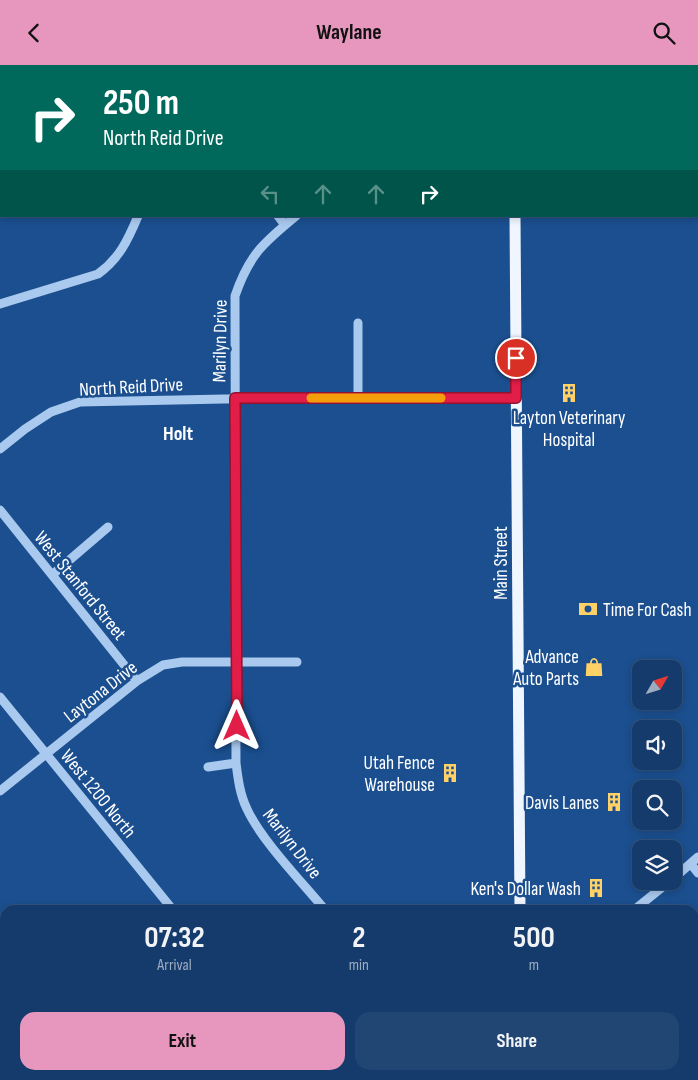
<!DOCTYPE html>
<html lang="en">
<head>
<meta charset="utf-8">
<style>
  body { margin:0; font-family:"Sofia Sans Condensed",sans-serif; background:#214673; color:#f1f3f6; height:100vh; display:flex; flex-direction:column; font-size:19px; white-space:nowrap }
  * { box-sizing:border-box; margin:0 }
  p { font-size:16px; color:#9dadc1 }
  .icon { flex:none; width:28px; height:28px; fill:none; stroke:currentColor; stroke-width:2; stroke-linecap:round; stroke-linejoin:round }
  .map { position:relative; flex:1; overflow:hidden }
  .drawer { position:absolute; left:0px; top:840px; width:699px; height:175px; display:flex; flex-direction:column; background:#143b6b; border-radius:15px 15px 0 0; box-shadow:0 2px 8px #0003,0 0 0 1px #33557e }
  .drawer>* { flex:none }
  .banner { position:absolute; left:0px; top:0px; width:699px; height:152px; box-shadow:0 2px 8px #0003,0 0 0 1px #33557e; background:#00695c; color:#fff; overflow:hidden }
  .needle { width:32px; rotate:51deg }
  .tools { position:absolute; left:632px; top:595px; display:grid; gap:10px }
  .tools a { display:grid; place-items:center; width:50px; height:50px; border-radius:10px; background:#143b6b; box-shadow:0 2px 8px #0003,0 0 0 1px #33557e; font-size:25px }
  .pin { position:absolute; display:grid; place-items:center; width:42px; height:42px; color:#fff; margin:-21px; border:2px solid #fff; border-radius:50%; box-shadow:0 1px 5px #0007 }
  .me { position:absolute; width:55px; margin:-28px; rotate:0deg; stroke-linejoin:round; filter:drop-shadow(0 0 4px #0008) }
  .turn { display:flex; align-items:center; gap:18px; height:105px; padding:0 20px; font-size:22px }
  .turn .icon { width:65px; height:65px; stroke-width:2.5 }
  .turn b { display:block; font-size:35px; line-height:42px }
  .lanes { display:flex; align-items:center; height:48px; padding:0 20px; background:#0003; justify-content:center; gap:25px; direction:ltr }
  .lanes .off { opacity:.35 }
  .eta { display:flex; justify-content:space-evenly; align-items:center; height:85px; text-align:center }
  .eta b { font-size:30px; font-weight:700; line-height:35px }
  .cta { display:flex; gap:10px; margin-top:auto; padding:10px 20px }
  .cta a { flex:1; height:58px; border-radius:15px; background:#e797bd; color:#111; font-size:20px; font-weight:700; line-height:58px; text-align:center }
  .cta a+a { background:#214673; color:#f1f3f6 }
  header { display:flex; justify-content:space-between; align-items:center; height:65px; padding:0 20px; background:#e797bd; color:#111; font-size:22px; font-weight:700 }
  .map>svg:first-child { display:block }
  .lines { fill:none; stroke-linecap:round; stroke-linejoin:round }
  .minor { stroke:#a9c9ee; stroke-width:9 }
  .major { stroke:#f0f6ff; stroke-width:11 }
  .route-casing { stroke:#92132f; stroke-width:12 }
  .route { stroke:#e11d48; stroke-width:9 }
  .slow { stroke:#f59e0b; stroke-width:9 }
  .labels { text-anchor:middle; stroke-width:5; stroke-linejoin:round; paint-order:stroke }
  .street-label { font-size:19px; fill:#fff; stroke:#1b4f8f }
  .poi-label { font-size:19px; fill:#fff; stroke:#1b4f8f; text-anchor:end }
  .neighbourhood-label { font-size:20px; font-weight:bold; fill:#fff; stroke:#1b4f8f }
</style>
</head>
<body>
<header><svg class="icon" aria-label="back" viewBox="0 0 24 24"><path d="M15 5l-7 7 7 7"/></svg>Waylane<svg class="icon" aria-label="search" viewBox="0 0 24 24"><circle cx="10" cy="10" r="6"/><path d="M15 15l6 6"/></svg></header>
<div class="map">
<svg width="698" height="1015" viewBox="0 0 698 1015">
  <rect width="100%" height="100%" fill="#1b4f8f"/>
  <g class="lines">
    <path class="minor" d="M155,0L156,1
      M379,0V1
      M622,1L624,0
      M0,82L1,81
      M278,151L285,160
      M296,151C263,178 249,190 235,231L236,698C238,714 240,730 247,744C261,775 302,817 325,845
      M0,239L98,209C119,194 128,175 138,151
      M358,258V333
      M0,384L25,364L51,347L80,337L224,334L516,333
      M0,445L137,616
      M52,510L108,462
      M0,632L173,845
      M208,702L236,698
      M0,726L137,616L163,600L182,597H297
      M691,799L698,808
      M674,813L698,792
      M634,845L670,816
      M0,875L5,871
      M0,890L5,896
      M694,922L698,918
      M694,930L698,935
      M99,1010L103,1015
      M308,1010L312,1015
      M591,1010L601,1015
      M236,1015L242,1010
      M431,1015L446,1010"/>
    <path class="major" d="M514,1V0
      M515,151L520,845
      M521,1015V1010"/>
  </g>
  <g class="lines">
    <g class="route-casing">
      <path id="route" d="M237,661L235,333H516V293"/>
    </g>
    <use href="#route" class="route"/>
    <path class="slow" d="M311,333H441"/>
  </g>
  <defs>
    <g id="building-bare" transform="scale(1.5)"><path d="M-4-6H4V6H1V3H-1V6H-4ZM-2.5-4.3h1.7v1.8h-1.7ZM.8-4.3h1.7v1.8H.8ZM-2.5-1h1.7V.8h-1.7ZM.8-1h1.7V.8H.8Z" fill="#ffd166" stroke="#1b4f8f" stroke-width="2.5" paint-order="stroke"/></g>
    <g id="bank-bare" transform="scale(1.5)"><path d="M-6-4H6V4H-6ZM0-2.3a2.3 2.3 0 1 0 0 4.6a2.3 2.3 0 1 0 0-4.6Z" fill="#ffd166" stroke="#1b4f8f" stroke-width="2.5" paint-order="stroke"/></g>
    <g id="shop-bare" transform="scale(1.5)"><path d="M-5-2.5h2.3a2.7 3.5 0 0 1 5.4 0H5L5.5 6h-11ZM-1.5-2.5h3a1.5 2.3 0 0 0-3 0Z" fill="#ffd166" stroke="#1b4f8f" stroke-width="2.5" paint-order="stroke"/></g>
  </defs>
  <g fill-rule="evenodd">
    <use href="#building-bare" x="569" y="328"/>
    <use href="#bank-bare" x="588" y="544"/>
    <use href="#shop-bare" x="594" y="602"/>
    <use href="#building-bare" x="450" y="708"/>
    <use href="#building-bare" x="614" y="737"/>
    <use href="#building-bare" x="596" y="823"/>
  </g>
  <g class="labels">
    <g class="street-label">
      <text transform="translate(219 276) rotate(-89)" y="7">Marilyn Drive</text>
      <text transform="translate(131 321) rotate(-3)" y="7">North Reid Drive</text>
      <text transform="translate(500 498) rotate(-90)" y="7">Main Street</text>
      <text transform="translate(81 520) rotate(51)" y="7">West Stanford Street</text>
      <text transform="translate(100 626) rotate(-38)" y="7">Laytona Drive</text>
      <text transform="translate(99 728) rotate(51)" y="7">West 1200 North</text>
      <text transform="translate(293 778) rotate(52)" y="7">Marilyn Drive</text>
    </g>
    <g class="poi-label">
      <text x="569" y="359" text-anchor="middle">Layton Veterinary<tspan x="569" dy="22">Hospital</tspan></text>
      <text x="603" y="551" text-anchor="start">Time For Cash</text>
      <text x="579" y="598">Advance<tspan x="579" dy="22">Auto Parts</tspan></text>
      <text x="435" y="704">Utah Fence<tspan x="435" dy="22">Warehouse</tspan></text>
      <text x="599" y="744">Davis Lanes</text>
      <text x="581" y="830">Ken's Dollar Wash</text>
    </g>
    <g class="neighbourhood-label">
      <text x="178" y="375">Holt</text>
    </g>
  </g>
</svg>
<div class="tools">
<a><svg class="needle" viewBox="-14 -14 28 28"><path d="M0-13l5 13h-10z" fill="#e53935"/><path d="M0 13l5-13h-10z" fill="#9dadc1"/></svg></a>
<a><svg class="icon" aria-label="sound" viewBox="0 0 24 24"><path d="M4 9h4l5-4v14l-5-4H4zM17 9q2 3 0 6"/></svg></a>
<a><svg class="icon" aria-label="search" viewBox="0 0 24 24"><circle cx="10" cy="10" r="6"/><path d="M15 15l6 6"/></svg></a>
<a><svg class="icon" aria-label="layers" viewBox="0 0 24 24"><path d="M12 4l9 5-9 5-9-5zM3 14l9 5 9-5"/></svg></a>
</div>
<div class="pin" style="left:516px;top:293px;background:#d93025"><svg class="icon" aria-label="arrive" viewBox="0 0 24 24"><path d="M6 21V4h12l-3 4 3 4H6"/></svg></div>
<svg class="me" style="left:237px;top:661px" viewBox="-20 -20 40 40"><path d="M0-17L14 15 0 8-14 15z" fill="#e11d48" stroke="#fff" stroke-width="4"/></svg>
<div class="banner">
<div class="turn"><svg class="icon" aria-label="right" viewBox="0 0 24 24"><path d="M7 20v-9h11M14 6l5 5-5 5"/></svg><div><b>250 m</b>North Reid Drive</div></div>
<div class="lanes"><svg class="icon off" aria-label="left" viewBox="0 0 24 24"><path d="M17 20v-9H6M10 6l-5 5 5 5"/></svg><svg class="icon off" aria-label="ahead" viewBox="0 0 24 24"><path d="M12 20V5M6 11l6-6 6 6"/></svg><svg class="icon off" aria-label="ahead" viewBox="0 0 24 24"><path d="M12 20V5M6 11l6-6 6 6"/></svg><svg class="icon" aria-label="right" viewBox="0 0 24 24"><path d="M7 20v-9h11M14 6l5 5-5 5"/></svg></div>
</div>
<section class="drawer">
<div class="eta">
<div><b>07:32</b><p>Arrival</p></div>
<div><b>2</b><p>min</p></div>
<div><b>500</b><p>m</p></div>
</div>
<div class="cta"><a>Exit</a><a>Share</a></div>
</section>
</div>
</body>
</html>
